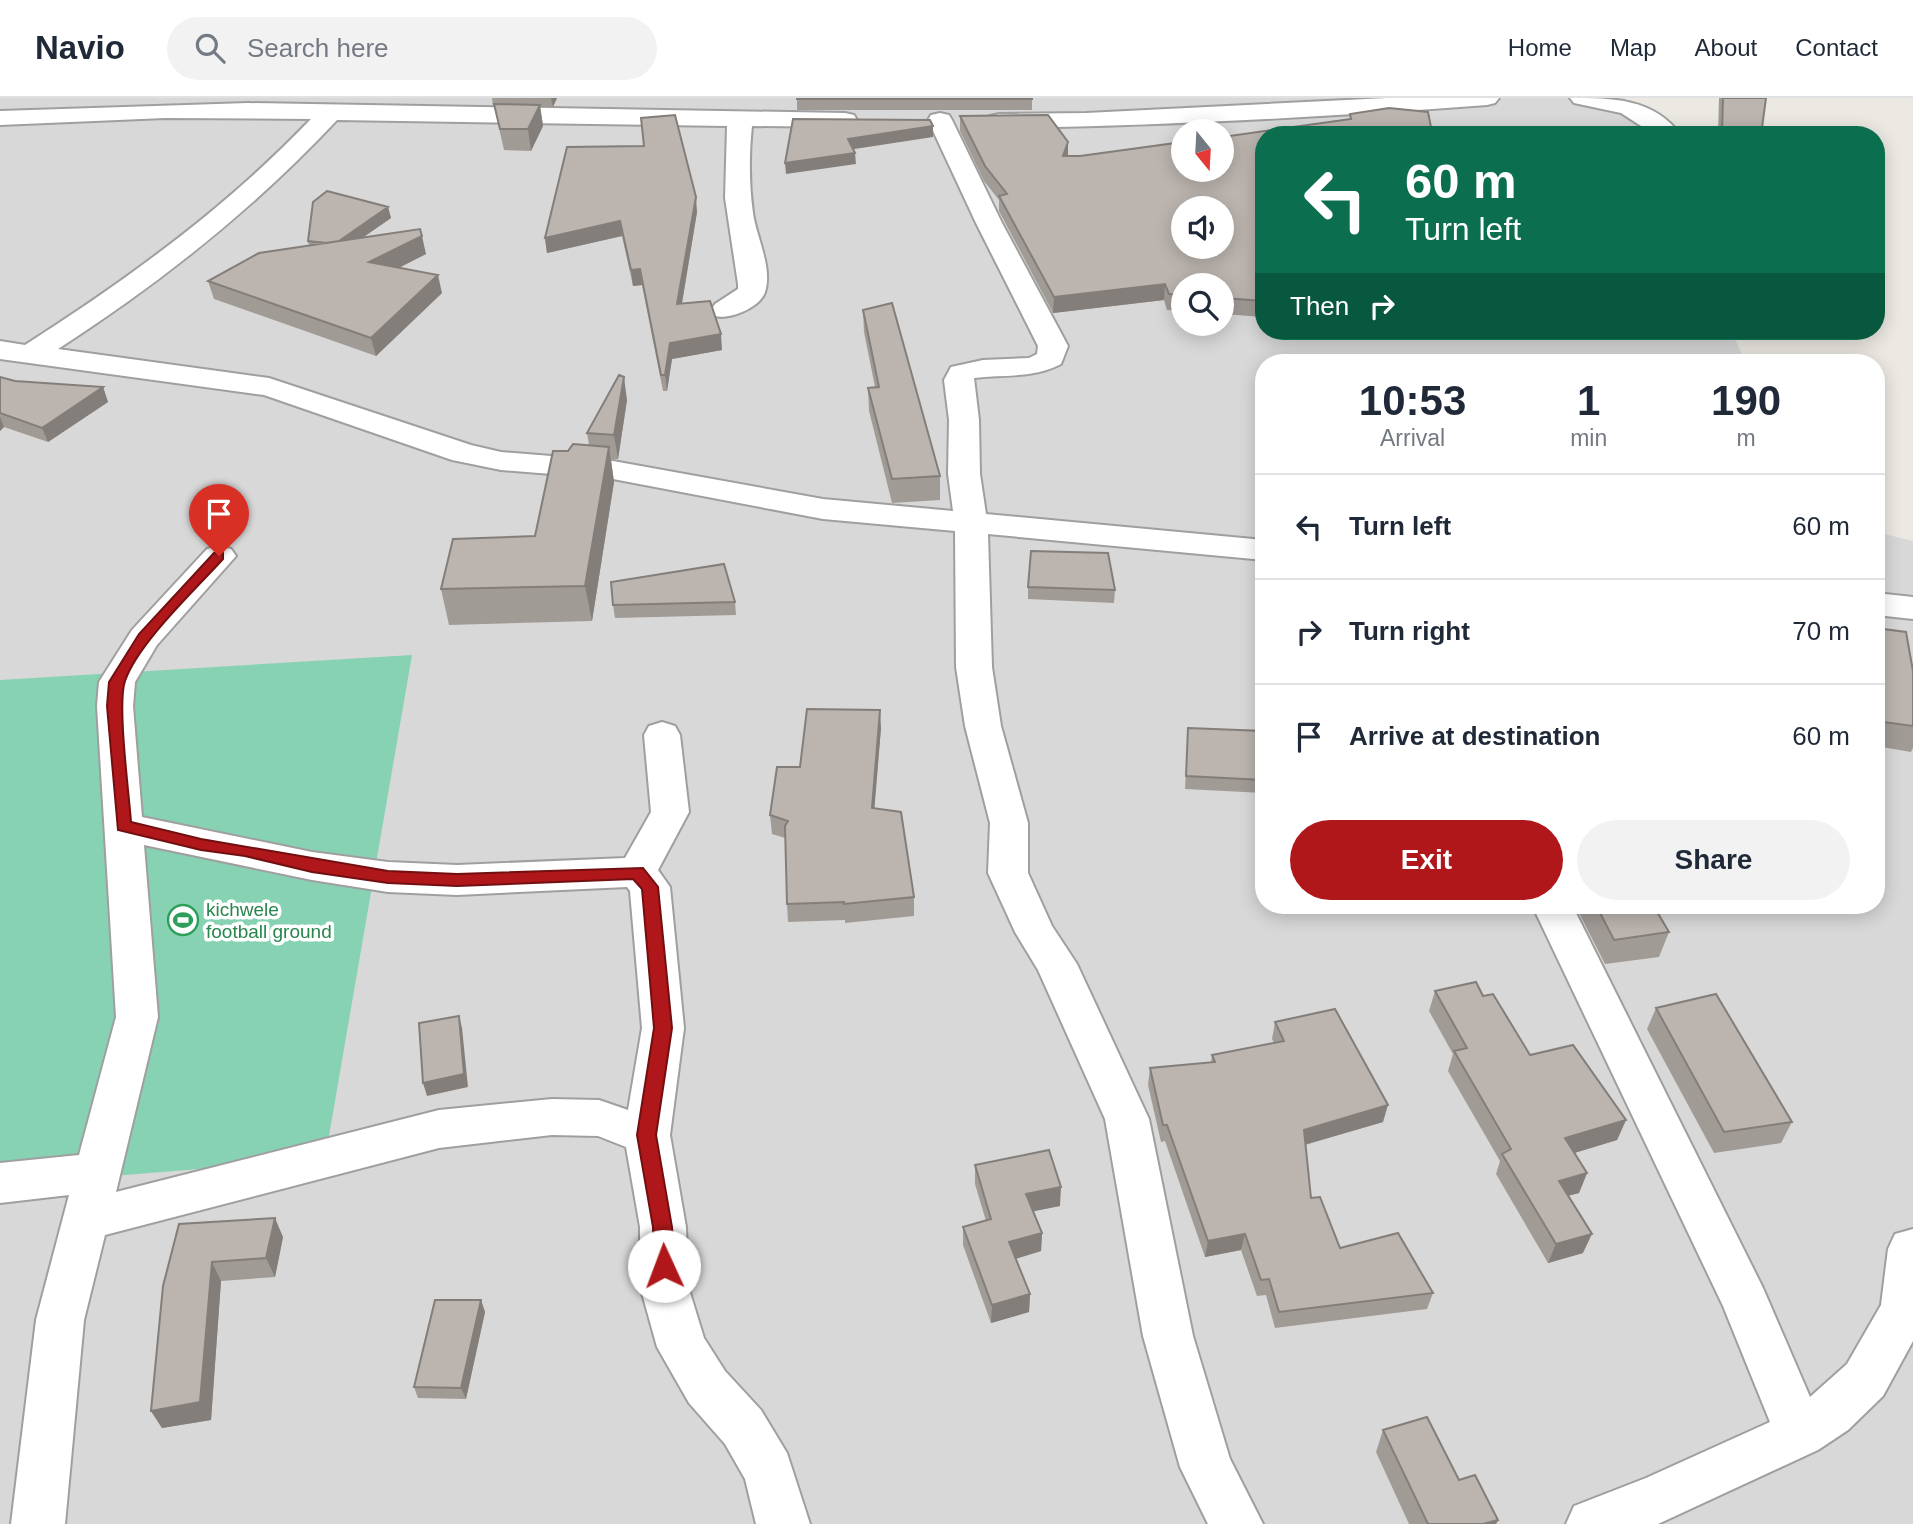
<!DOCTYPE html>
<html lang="en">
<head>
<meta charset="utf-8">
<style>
  body { margin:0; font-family:Helvetica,sans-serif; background:#f2f2f3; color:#1f2937; height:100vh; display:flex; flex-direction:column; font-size:26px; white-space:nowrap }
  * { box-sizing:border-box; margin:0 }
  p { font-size:23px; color:#747a83 }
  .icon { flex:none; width:38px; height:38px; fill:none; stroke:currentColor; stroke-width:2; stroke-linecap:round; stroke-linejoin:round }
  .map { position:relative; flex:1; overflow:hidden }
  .drawer { position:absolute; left:1255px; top:256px; width:630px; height:560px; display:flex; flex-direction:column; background:#fff; border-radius:28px; box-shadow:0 4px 18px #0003 }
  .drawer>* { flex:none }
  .banner { position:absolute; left:1255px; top:28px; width:630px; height:214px; border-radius:28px; box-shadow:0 4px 18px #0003; background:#0b6e4f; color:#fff; overflow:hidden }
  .needle { width:46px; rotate:162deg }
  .fabs { position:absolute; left:1171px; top:21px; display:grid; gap:14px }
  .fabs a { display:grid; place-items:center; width:63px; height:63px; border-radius:50%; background:#fff; box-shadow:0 4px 18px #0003; font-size:35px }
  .pin { position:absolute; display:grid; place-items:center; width:60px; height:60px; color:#fff; margin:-72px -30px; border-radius:50% 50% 50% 0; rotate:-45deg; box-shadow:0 0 7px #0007 }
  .pin .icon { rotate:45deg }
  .me { position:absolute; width:77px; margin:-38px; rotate:358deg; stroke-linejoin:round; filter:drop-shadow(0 0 5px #0008) }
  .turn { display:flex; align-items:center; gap:24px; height:147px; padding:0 35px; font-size:32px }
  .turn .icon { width:91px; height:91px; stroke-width:2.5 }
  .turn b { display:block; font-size:49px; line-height:60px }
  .then { display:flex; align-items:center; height:66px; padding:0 35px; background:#0003; gap:14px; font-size:26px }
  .eta { display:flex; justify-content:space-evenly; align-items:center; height:119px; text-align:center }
  .eta b { font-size:42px; font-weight:700; line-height:49px }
  .primary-button { display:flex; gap:14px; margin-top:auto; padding:14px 35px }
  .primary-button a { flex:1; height:80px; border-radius:42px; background:#b0171a; color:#fff; font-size:28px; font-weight:700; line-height:80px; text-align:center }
  .primary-button a+a { background:#f2f2f3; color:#1f2937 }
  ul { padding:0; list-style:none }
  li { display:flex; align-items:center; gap:21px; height:105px; padding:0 35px; border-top:2px solid #e0e1e3 }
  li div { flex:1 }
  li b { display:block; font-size:26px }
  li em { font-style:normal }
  header { display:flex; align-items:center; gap:42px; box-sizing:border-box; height:98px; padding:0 35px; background:#fff; border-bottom:2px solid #e0e1e3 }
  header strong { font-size:33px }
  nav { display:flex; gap:38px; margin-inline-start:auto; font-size:24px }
  .search { width:490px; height:63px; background:#f2f2f3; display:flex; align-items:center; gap:18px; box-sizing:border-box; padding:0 24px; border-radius:38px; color:#747a83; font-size:26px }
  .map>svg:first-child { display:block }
  .residential { fill:#d9d8d8; fill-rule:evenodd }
  .pitch { fill:#88d2b4 }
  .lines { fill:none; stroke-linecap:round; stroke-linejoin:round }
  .minor-casing { stroke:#9f9f9f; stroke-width:4 }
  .minor { fill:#fff; fill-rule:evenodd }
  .wall { fill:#a19b96 }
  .shaded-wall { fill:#837e7a }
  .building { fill:#bbb4af; stroke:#837e7a; stroke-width:2; fill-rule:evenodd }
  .route { fill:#b0171a; stroke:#720f11; stroke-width:2 }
  .labels { text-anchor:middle; stroke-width:7; stroke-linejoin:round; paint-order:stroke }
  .leisure-label { font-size:19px; fill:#27864d; stroke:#fff; text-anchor:start }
</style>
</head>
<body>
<header>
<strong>Navio</strong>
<div class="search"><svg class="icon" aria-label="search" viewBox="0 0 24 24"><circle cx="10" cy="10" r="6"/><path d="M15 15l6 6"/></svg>Search here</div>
<nav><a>Home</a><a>Map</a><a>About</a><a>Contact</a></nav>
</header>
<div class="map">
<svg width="1913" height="1426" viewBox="0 0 1913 1426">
  <rect width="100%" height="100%" fill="#ece8e2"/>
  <path class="residential" d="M0,0H1625L1641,37H1264V233H1731L1746,264H1264V807H1876V434L1913,443V1426H0ZM1183,33H1222V72H1183ZM1183,110H1222V149H1183ZM1183,187H1222V226H1183Z"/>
  <path class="pitch" d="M412,557L325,1061L0,1087V582Z"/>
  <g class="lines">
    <g class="minor-casing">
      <path id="minor" d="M1387,0H1499L1495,5L1487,7C1325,19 1162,28 999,30L990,28L987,23L990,18L999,16L1086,15Z
        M1570,0C1613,0 1653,0 1681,37H1655L1621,15L1574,5Z
        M248,5L845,15L854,17L857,22L854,27L845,29L752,28C749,57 749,86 753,115C756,138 773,170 765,194C760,210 729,222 715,218L711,212L715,206L738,191V186L725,100L727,28L337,22C254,111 160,185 58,251L269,280L471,347L501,354L613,363L823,401L953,413L948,376L949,322L944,282L951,269L983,262L1029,260L1037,256L1038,248L976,125L928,22L931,17L940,15L949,17L952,22L1002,125L1068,248L1061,266C1032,281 1005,276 974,280L979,322L980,376L986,416L1264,442V462L988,436L992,569L1001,628L1028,725V775L1052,828L1077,866L1149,1021L1193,1238L1230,1361L1263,1426H1208L1180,1369L1143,1238L1105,1021L1038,872L1015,834L988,775L990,725L965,628L956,569L955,433L823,421L613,381L501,372L452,362L264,297L0,261V243L25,247C128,181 226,110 311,21L165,20L0,27V13Z
        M219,448L231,451L236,458L157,547L135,584L133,608L142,719L312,754L388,764L457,767L625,760L651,714L644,637L649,628L662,624L675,628L680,637L689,714L658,772L670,789L684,930L670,1037L686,1129L688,1188L704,1240L725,1273L761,1312L787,1355L810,1426H756L745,1381L725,1346L689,1305L657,1249L640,1188V1129L626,1049L598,1038L552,1037L439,1050L105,1137L84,1222L65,1426H11L36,1222L69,1097L0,1105V1065L79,1057L116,919L97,608L99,584L132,532L207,451ZM144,747L312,782L388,794L457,797L627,789L630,793L642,930L628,1012L599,1002L552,1001L439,1012L116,1094L158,919Z
        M1876,495L1913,499V521L1876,517Z
        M1532,807H1572L1763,1190L1810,1299L1847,1266L1881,1207L1888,1151L1895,1136L1913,1131V1243L1883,1298L1848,1332L1818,1352L1658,1426H1566L1574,1408L1646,1380L1770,1324L1723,1208Z"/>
    </g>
    <use href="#minor" class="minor"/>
  </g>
  <path class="wall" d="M492,0H557L553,9H540L543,28L531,53L504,52L494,8H493Z
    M1719,0H1766L1761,37H1718Z
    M797,1H1032V12H797Z
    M1428,14L1264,37V219L1222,216V187H1183V213L1167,212L1164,202L1053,215L999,113V102L984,83L960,33V18L1068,44V58H1080L1350,22V16Z
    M388,109L391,120L363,139L426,156L399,170L442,195L376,258L214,201L208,183L309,147L308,143Z
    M697,114L682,206L722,252L672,261L667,293H663L642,187L633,188L622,138L547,155L545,140Z
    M863,212L940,378V402L892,405L869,313L868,290L875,289L864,234Z
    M1286,233H1329L1328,237H1287Z
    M0,279L15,283L103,289L108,304L48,344L4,329L0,333Z
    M627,302L618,361H611L614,384L592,523L449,527L441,491L535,438L568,353L589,347L587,335Z
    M1028,489L1115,492L1114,505L1028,501Z
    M735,504L736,517L615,520L613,507Z
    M1876,530L1913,573V650L1911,654L1876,648Z
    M881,630L874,710L914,799V818L845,825V822L788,824L787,806L785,740L772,736L770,717L800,669Z
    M1188,630L1264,633V695L1185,691Z
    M1575,807H1653L1669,834L1659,859L1605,866Z
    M1435,893L1483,898L1530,957L1626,1022L1617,1042L1574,1055L1587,1075L1579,1095L1568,1098L1583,1155L1548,1165L1496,1076L1500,1063L1448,973L1453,956L1429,913Z
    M1656,910L1792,1024L1781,1045L1714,1055L1647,931Z
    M1275,924L1383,1024L1305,1047L1311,1100L1340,1150L1433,1195L1427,1211L1275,1230L1266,1197L1257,1198L1241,1152L1205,1159L1165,1043L1161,1044L1148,987L1150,970L1211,965L1212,957L1274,945L1272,941Z
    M975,1067L1060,1108L1033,1113L1042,1135L1041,1153L1016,1161L1030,1196L1029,1214L991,1225L963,1147V1129L986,1123L975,1086Z
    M179,1126L283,1139L275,1179L221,1183L211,1322L162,1330L151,1313Z
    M481,1202L485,1214L466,1301L418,1300L414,1289Z
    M1383,1332L1459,1382L1498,1422L1496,1426H1409L1376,1354Z"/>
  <path class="shaded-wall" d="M551,0H557L553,9Z
    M540,7L543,28L531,53L528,31Z
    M933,28V39L848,52V41Z
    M1068,44V58H1063Z
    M855,55L856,66L786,76L785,65Z
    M696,99L697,114L679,222L677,206Z
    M388,109L391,120L338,157L335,145Z
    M620,123L622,138L547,155L545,140Z
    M422,138L426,156L374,182L369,164Z
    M640,171L642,187L633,188L631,172Z
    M438,177L442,195L376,258L371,240Z
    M1165,186L1164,202L1053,215L1054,199Z
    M721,236L722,252L672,261L667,293L665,277L670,245Z
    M624,279L627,302L618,361L614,337Z
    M103,289L108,304L48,344L42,330Z
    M0,319L4,329L0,333Z
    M609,349L614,384L592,523L585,488Z
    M880,612L881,630L873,728L872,710Z
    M459,918L462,930L468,989L427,998L423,985Z
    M1388,1007L1383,1024L1300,1048L1304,1032Z
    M1626,1022L1617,1042L1558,1060L1565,1040Z
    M1587,1075L1579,1095L1551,1102L1559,1083Z
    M1061,1089L1060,1108L1025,1115L1026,1096Z
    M275,1120L283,1139L275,1179L266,1160Z
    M1042,1135L1041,1153L1008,1163L1009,1144Z
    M1245,1136L1241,1152L1205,1159L1208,1143Z
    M1592,1136L1583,1155L1548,1165L1556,1146Z
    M212,1164L221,1183L211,1322L162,1330L151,1313Z
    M1030,1196L1029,1214L991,1225L992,1207Z
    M481,1202L485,1214L466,1301L461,1290Z
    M1498,1422L1496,1426H1483Z"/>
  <path class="building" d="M797,0H1032V1H797Z
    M1723,0H1766L1761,37H1722Z
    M494,6L540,7L528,31H500Z
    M1389,10L1428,14L1431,29H1477L1479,37H1264V203L1222,200V187H1183V197L1169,196L1165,186L1054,199L999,98L1007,96L985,68L960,18L1048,17L1068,44L1063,58H1080L1183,44V72H1222V39L1351,21L1350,16ZM1183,110H1222V149H1183Z
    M675,17L696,99L677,206L710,203L721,236L670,245L665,277H661L640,171L631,172L620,123L545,140L567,49L644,48L641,20Z
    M793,21L930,22L933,28L848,41L855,55L785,65Z
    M327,93L388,109L339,143L326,145L308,143L313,104Z
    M420,131L422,138L369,164L438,177L371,240L208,183L259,155Z
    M892,205L940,378L892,381L868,290L879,289L863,212Z
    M619,277L624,279L614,337L587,335Z
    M0,279L15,283L103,289L42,330L0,315Z
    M573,346L609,349L585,488L441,491L453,441L535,438L553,353H568Z
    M1031,453L1108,455L1115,492L1028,489Z
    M724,466L735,504L613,507L611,484Z
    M1876,530L1906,534L1913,573V628L1876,623Z
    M807,611L880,612L872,710L901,714L914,799L844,806V804L787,806L785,728L788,723L770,717L777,669H800Z
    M1188,630L1264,633V682L1186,678Z
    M1596,807H1653L1669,834L1614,842Z
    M1476,884L1483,898L1493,896L1530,957L1573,947L1626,1022L1565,1040L1587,1075L1559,1083L1592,1136L1556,1146L1502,1056L1511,1051L1454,953L1467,950L1435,893Z
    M1716,896L1792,1024L1724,1034L1656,910Z
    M1335,911L1388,1007L1304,1032L1311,1100L1320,1099L1340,1150L1398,1135L1433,1195L1279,1214L1269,1181L1261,1182L1245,1136L1208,1143L1167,1027H1163L1150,970L1215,964L1212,957L1284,943L1275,924Z
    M459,918L464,976L423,985L419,925Z
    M1049,1052L1061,1089L1026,1096L1042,1135L1009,1144L1030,1196L992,1207L963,1129L991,1121L975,1067Z
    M275,1120L266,1160L212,1164L200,1304L151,1313L163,1188L179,1126Z
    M435,1202H481L461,1290L414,1289Z
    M1427,1319L1459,1382L1475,1377L1498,1422L1483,1426H1428L1383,1332Z"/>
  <path class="route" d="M219,454L223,455V461C195,492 138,545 125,583C117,606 129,695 131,724L201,741L388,773L457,776L643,770L658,789L672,930L656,1037L672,1129L674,1168L671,1175L664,1177L657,1175L654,1168L653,1129L637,1037L654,930L642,791L633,781L457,788L388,785L312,774L245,758L201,752L118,732L107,608L109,584L139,536L214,455Z"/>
  <defs>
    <g id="stadium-ring" transform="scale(1.575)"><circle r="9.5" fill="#fff" stroke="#2e9e5b" stroke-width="1.5"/><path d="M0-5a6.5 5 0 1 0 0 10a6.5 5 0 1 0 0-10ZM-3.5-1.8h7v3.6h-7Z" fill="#2e9e5b"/></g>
  </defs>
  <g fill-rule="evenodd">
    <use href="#stadium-ring" x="183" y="822"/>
  </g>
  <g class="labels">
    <g class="leisure-label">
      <text x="206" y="818">kichwele<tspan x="206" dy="22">football ground</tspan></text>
    </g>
  </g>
</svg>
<div class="fabs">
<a><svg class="needle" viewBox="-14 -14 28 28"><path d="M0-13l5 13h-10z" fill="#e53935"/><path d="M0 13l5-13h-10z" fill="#747a83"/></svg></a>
<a><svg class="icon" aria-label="sound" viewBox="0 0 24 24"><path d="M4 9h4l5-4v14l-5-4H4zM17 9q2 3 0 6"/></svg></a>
<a><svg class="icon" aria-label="search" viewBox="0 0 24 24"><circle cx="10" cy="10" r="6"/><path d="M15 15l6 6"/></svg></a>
</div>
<div class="pin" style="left:219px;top:458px;background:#d93025"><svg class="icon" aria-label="arrive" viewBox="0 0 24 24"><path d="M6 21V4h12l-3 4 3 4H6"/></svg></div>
<svg class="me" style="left:664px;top:1168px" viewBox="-20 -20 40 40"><circle r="19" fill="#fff"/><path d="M0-13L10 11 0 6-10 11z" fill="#b0171a"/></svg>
<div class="banner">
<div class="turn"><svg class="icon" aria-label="left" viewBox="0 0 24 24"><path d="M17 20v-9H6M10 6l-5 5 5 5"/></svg><div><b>60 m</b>Turn left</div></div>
<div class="then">Then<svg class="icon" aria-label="right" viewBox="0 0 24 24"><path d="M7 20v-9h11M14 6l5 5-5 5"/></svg></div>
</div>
<section class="drawer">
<div class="eta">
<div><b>10:53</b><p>Arrival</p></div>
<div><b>1</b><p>min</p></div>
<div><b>190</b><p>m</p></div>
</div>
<ul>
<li><svg class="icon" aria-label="left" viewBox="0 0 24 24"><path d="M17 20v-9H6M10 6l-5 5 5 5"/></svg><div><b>Turn left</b></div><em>60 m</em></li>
<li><svg class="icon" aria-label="right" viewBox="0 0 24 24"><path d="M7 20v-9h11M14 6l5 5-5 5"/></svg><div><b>Turn right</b></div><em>70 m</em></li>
<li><svg class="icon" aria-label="arrive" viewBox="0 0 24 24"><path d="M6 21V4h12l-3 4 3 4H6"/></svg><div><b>Arrive at destination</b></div><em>60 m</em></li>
</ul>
<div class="primary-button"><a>Exit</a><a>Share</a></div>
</section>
</div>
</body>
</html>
